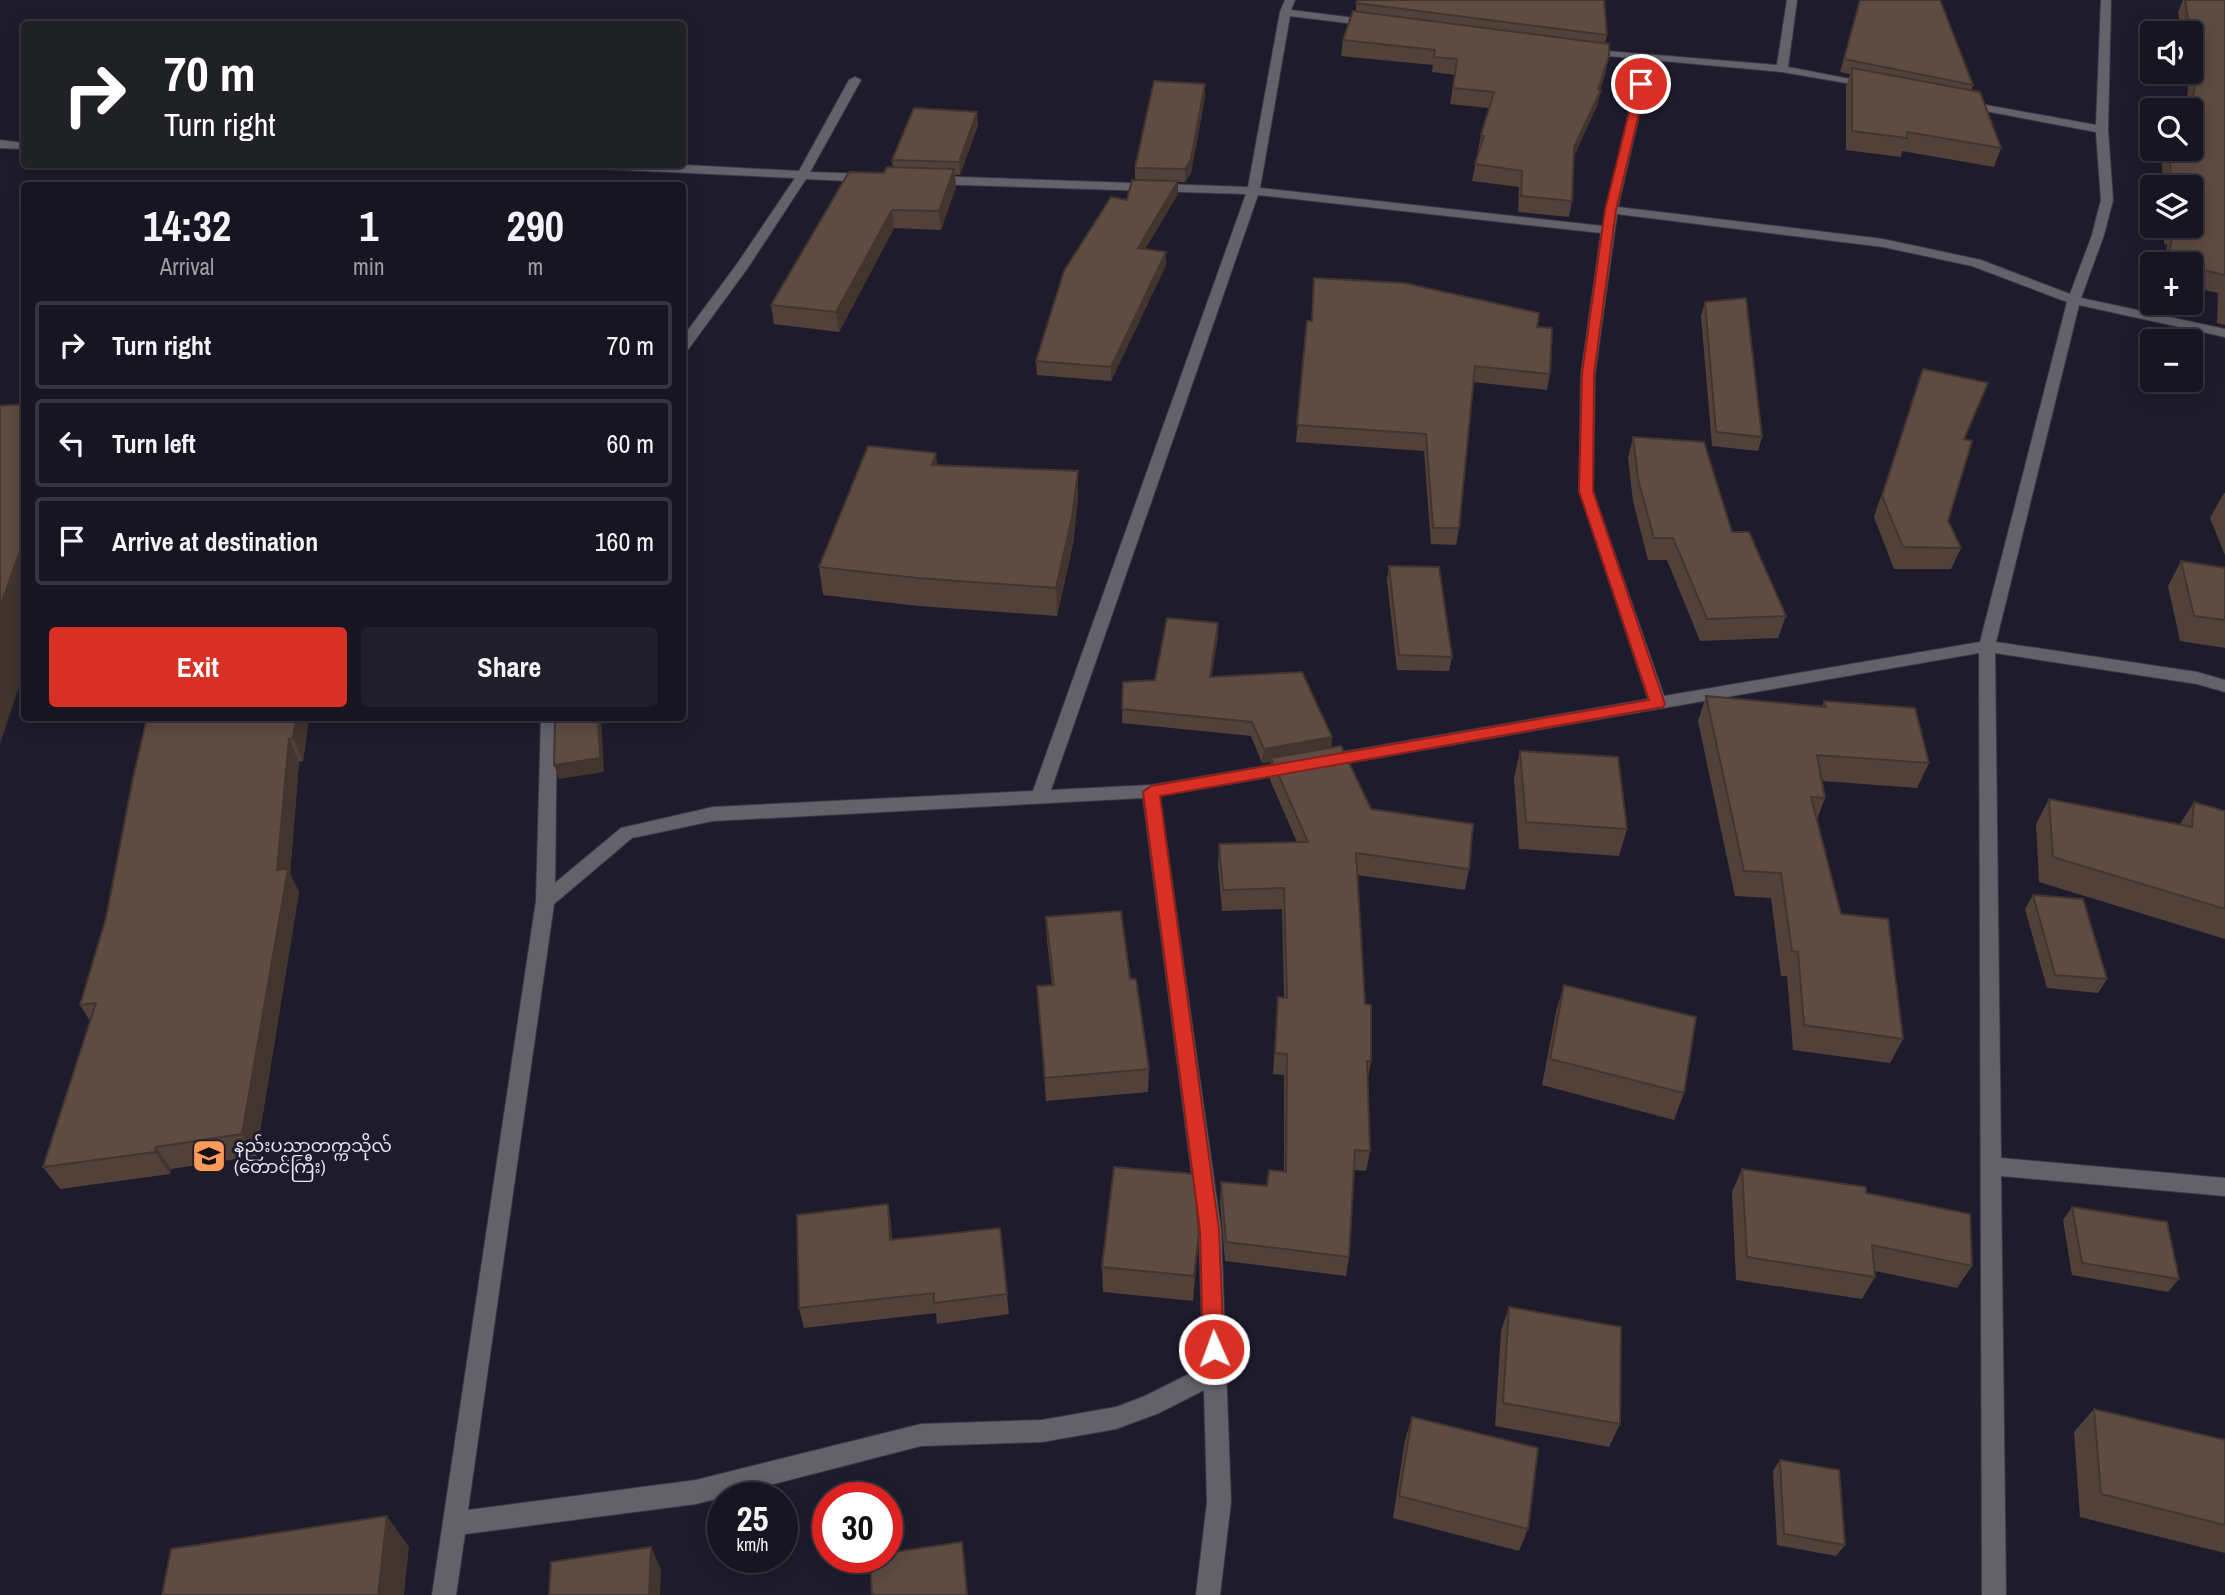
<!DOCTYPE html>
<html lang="en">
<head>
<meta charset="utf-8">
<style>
  body { margin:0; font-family:"Archivo Narrow","Noto Sans Myanmar",sans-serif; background:#1f1e2a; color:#f1f3f6; height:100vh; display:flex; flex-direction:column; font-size:26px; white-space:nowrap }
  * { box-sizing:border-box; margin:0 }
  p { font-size:23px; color:#9e9fa5 }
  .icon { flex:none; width:38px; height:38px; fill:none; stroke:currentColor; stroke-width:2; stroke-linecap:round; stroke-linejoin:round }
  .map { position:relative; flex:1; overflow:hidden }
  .details { position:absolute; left:21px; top:182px; width:665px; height:539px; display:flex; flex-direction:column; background:#161521; border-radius:7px; box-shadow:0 4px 18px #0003,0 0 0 2px #35343f }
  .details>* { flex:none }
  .top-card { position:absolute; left:21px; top:21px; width:665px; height:147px; border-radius:7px; box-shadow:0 4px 18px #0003,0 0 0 2px #35343f; background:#202124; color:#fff; overflow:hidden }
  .controls { position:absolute; left:2140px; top:21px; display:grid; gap:14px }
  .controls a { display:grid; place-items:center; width:63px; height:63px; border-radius:7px; background:#161521; box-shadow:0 4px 18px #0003,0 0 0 2px #35343f; font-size:35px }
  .speed { position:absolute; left:707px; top:1482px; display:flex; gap:14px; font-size:35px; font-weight:700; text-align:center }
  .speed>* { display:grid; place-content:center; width:91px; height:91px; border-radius:50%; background:#161521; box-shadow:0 4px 18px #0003,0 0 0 2px #35343f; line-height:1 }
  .speed small { font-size:18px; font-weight:400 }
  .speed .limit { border:10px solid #d22; background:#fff; color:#111 }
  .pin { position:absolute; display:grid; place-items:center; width:60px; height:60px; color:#fff; margin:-30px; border:4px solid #fff; border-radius:50%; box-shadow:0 2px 7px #0007 }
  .me { position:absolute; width:77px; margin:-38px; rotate:358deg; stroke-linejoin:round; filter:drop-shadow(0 0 5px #0008) }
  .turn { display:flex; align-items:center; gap:24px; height:147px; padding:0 28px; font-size:32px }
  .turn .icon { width:91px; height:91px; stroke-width:2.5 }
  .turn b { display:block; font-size:49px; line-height:60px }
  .eta { display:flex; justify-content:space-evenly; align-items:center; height:119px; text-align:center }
  .eta b { font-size:42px; font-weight:700; line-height:49px }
  .action { display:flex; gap:14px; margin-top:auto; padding:14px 28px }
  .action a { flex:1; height:80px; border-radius:7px; background:#d93025; color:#fff; font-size:28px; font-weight:700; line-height:80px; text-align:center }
  .action a+a { background:#1f1e2a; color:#f1f3f6 }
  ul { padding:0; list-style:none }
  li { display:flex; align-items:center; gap:21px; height:88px; margin:0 14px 10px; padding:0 14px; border:4px solid #35343f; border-radius:7px }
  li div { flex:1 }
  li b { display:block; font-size:26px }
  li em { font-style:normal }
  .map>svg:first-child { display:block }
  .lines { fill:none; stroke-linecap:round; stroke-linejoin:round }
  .minor-casing { stroke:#3a3847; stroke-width:2 }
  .minor { fill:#63626b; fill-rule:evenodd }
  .wall { fill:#514139 }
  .shaded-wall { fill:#42352e }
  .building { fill:#5e4c42; stroke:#42352e; stroke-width:2 }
  .route { fill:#d93025; stroke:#8d1f18; stroke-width:2 }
  .labels { text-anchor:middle; stroke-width:6; stroke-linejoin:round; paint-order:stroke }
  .poi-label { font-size:18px; fill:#e6e5f0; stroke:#1e1c2c; text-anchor:start }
</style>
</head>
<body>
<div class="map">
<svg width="2225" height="1595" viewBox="0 0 2225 1595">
  <rect width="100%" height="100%" fill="#1e1c2c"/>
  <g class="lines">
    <g class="minor-casing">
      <path id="minor" d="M1285,0H1295L1291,10L1371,20L1376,23L1371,26L1290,16L1260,188L1603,226L1641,59L1587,54L1583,53V49L1777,65L1787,0H1797L1788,67L1871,83L1875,84V88L1782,72L1652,60L1618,207L1883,239L1981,260L2070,294L2092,235L2101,200L2096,132L1964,107L1958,104L1964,101L2096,125L2101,0H2111L2108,130L2113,200L2104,235L2081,298L2225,329V337L2079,305L1996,642L2197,672L2225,680V692L2197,684L1995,653L2001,1158L2225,1178V1196L2001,1176L2006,1595H1982L1979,653L1325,767L1319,765L1316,761L1319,757L1325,755L1648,699L1579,491L1581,374L1601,233L1258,195L1051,790L1151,785L1294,761L1303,767L1294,773L1160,796L1221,1230L1231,1502L1220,1595H1196L1207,1502L1204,1390L1159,1413L1116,1429L1042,1442L921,1446L696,1504L465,1534L456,1595H432L536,901L541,718H557L555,883L621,828L713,807L1033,791L1246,194L931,184L925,180L931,176L1248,187L1280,12ZM1617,214L1883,247L1972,266L2067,302L1980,642L1664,696L1593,491L1595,374ZM1143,798L1199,1230L1203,1367L1145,1396L1116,1407L1042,1420L921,1424L696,1480L468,1510L554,904L632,838L713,821Z
        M626,21L631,24H620L621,22Z
        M855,77L861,80L810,172L868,174L874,178L868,182L806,179L747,269L687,351L682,352V338L737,264L795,178L583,168L577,164H666L799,171L849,80Z
        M0,140L24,143V149L0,148Z"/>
    </g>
    <use href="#minor" class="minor"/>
  </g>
  <path class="wall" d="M1860,0L1973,85L1971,91L2001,148L1994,167L1902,151L1901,157L1846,150V87L1850,74L1840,72Z
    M2183,0H2225V325L2217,323L2218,293L2191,287V264H2163L2167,245L2164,244V226H2191V187H2163L2161,149H2191V110H2186L2188,87L2186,72H2191V33H2181L2178,12Z
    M1356,3L1607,35L1605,44L1606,71L1600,90L1597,106L1573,157L1572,201L1569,217L1518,212L1519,187L1472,181L1481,135L1489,108L1450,104L1455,75L1432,72L1433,65L1341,56L1343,40L1356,12Z
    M1205,84V97L1191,173L1185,182H1178V194L1145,249L1166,265L1111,381L1037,375L1036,361L1127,200L1135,180V168Z
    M978,125L960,175H955L956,187L941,230L894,228L839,332L774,324L771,305L884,173L893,167L892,160Z
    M1705,302L1762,437L1758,451L1712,446L1701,316Z
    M1307,321L1537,327L1550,374L1547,390L1473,382L1459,528L1456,545L1431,544L1424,451L1296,442Z
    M1923,369L1964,439L1948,521L1961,548L1951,569H1894L1874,517Z
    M1633,437L1732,532L1786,616L1778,638L1700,641L1667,560H1648L1633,501L1628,458Z
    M937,465L1078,498L1073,544L1057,616L919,606L823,595L819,567Z
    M2224,493H2225V555L2210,518Z
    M2181,561L2225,568V648L2180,641L2168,586Z
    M1389,566L1452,657L1449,671L1397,670L1387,580Z
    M1218,637L1211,677L1332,737L1331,748L1371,809L1469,869L1465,890L1357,875L1365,1004L1371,1061L1368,1078L1370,1151L1366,1171L1354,1170L1349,1257L1346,1276L1225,1261L1220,1202L1221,1182L1267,1186L1284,1172V1075L1273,1074L1278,997L1284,998L1282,909L1222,911L1218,865L1219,844L1297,842L1270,780L1271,762L1262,763L1251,736L1122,723L1123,682L1155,680Z
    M1706,696L1822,707L1824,701L1929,763L1917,788L1822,781L1825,798L1817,819L1841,914L1903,1039L1890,1063L1793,1050L1787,976H1781L1771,898L1735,896L1698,721Z
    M309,718L303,761L299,762L290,874L299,892L256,1156L171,1169L170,1174L60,1189L43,1167L90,1021L80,1005L106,918Z
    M1520,751L1627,829L1619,856L1519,849L1514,778Z
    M2049,799L2180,824L2194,802L2225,811V939L2039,882L2036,824Z
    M2033,895L2107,979L2098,993L2047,988L2025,909Z
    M1046,917L1130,979L1149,1069L1148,1092L1046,1101L1037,986L1052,985L1047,941Z
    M1564,985L1684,1093L1674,1120L1542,1085L1556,1012Z
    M1742,1169L1866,1193L1972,1266L1957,1288L1875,1271V1277L1862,1299L1736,1280L1732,1192Z
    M888,1204L891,1225L892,1240L1000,1228L1009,1314L937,1324L936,1313L804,1328L799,1308Z
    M2072,1207L2179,1279L2168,1292L2072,1275L2063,1220Z
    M1199,1233L1193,1301L1103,1292L1102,1267Z
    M1509,1307L1620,1424L1609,1447L1495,1426L1501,1331Z
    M2094,1409L2225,1440V1553L2080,1517L2074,1432Z
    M1412,1417L1528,1529L1519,1551L1393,1518L1405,1440Z
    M1780,1460L1845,1545L1836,1556L1777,1545L1773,1471Z"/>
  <path class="shaded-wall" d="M1609,56L1606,71L1598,96L1601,90L1597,106L1571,163L1574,147L1598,89Z
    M1205,84V97L1191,173L1185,182V169Z
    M977,112L978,125L960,175L959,162Z
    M954,169L956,187L941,230L939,211Z
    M1178,181V194L1138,261V248Z
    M892,210L894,228L839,332L836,312Z
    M1166,252V265L1111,381V367Z
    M936,453L939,481L932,465Z
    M1078,471V498L1073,544L1057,616L1056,588Z
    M24,540V671L0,744V607Z
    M1218,623V637L1209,691L1210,677Z
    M296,718H309L303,761L293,738Z
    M598,718H601V720L604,772L559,779L554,765Z
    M1332,737L1331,751L1271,758V762L1262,763L1264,749Z
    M289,739L299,762L290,874L299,892L256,1156L242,1134L277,870Z
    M156,1147L171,1169L170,1174L155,1152Z
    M888,1204L891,1225L893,1260L890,1240Z
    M1199,1233L1197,1258L1193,1301L1194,1276Z
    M387,1516L409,1547L404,1595H378Z
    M962,1542L965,1564L968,1595H967Z
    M651,1547L661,1569L660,1595H649Z"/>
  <path class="building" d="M1358,0H1604L1607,35L1356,3Z
    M1860,0H1940L1973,85L1844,59Z
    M2185,0H2225V275L2191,267V264H2180L2167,261L2175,227L2172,226H2191V187H2171L2170,149H2191V119L2196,71Z
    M1353,11L1609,44V56L1598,89L1601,90L1574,147L1572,201L1521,196L1522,171L1475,164L1484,136L1481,135L1494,92L1453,88L1457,59L1434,57L1435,50L1343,40Z
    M1852,68L1980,92L2001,148L1907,132V138L1852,131Z
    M1154,81L1205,84L1191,159L1185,169L1135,168Z
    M914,108L977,112L959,162L892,160Z
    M887,167L954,169L939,211L892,210L836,312L771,305L849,172L884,173Z
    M1132,180L1178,181L1138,248L1166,252L1111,367L1036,361L1064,271L1111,197L1127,200Z
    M1314,278L1404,283L1539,313L1537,327L1552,328L1550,374L1475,366L1459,528H1433L1426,434L1297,425L1307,321H1312Z
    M1746,298L1762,437L1716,432L1705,302Z
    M1923,369L1988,383L1964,439L1972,441L1948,521L1961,548L1903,547L1882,496Z
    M24,404V540L0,607V406Z
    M1633,437L1704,442L1732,532H1749L1786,616L1707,619L1673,538H1654L1638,479Z
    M868,446L936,453L932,465L1078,471L1072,517L1056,588L917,578L819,567Z
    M2181,561L2225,568V620L2194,616Z
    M1389,566L1439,567L1452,657L1399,655Z
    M1167,618L1218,623L1210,677L1302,672L1332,737L1264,749L1252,722L1122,709L1123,682L1155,680Z
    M1706,696L1826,707L1824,701L1915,708L1929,763L1817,755L1825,798L1811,797L1841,914L1888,919L1903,1039L1804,1025L1798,952L1792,951L1781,873L1744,871Z
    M147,718H296L293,738L289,739L277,870L288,869L242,1134L156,1147L155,1152L43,1167L96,1003L80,1005L106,918L133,778Z
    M555,718H598L600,758L554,765Z
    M1341,746L1371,809L1473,824L1469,869L1356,853L1365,1004L1371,1005V1061H1367L1370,1151L1355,1150L1349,1257L1226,1242L1221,1182L1267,1186L1269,1170L1286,1172L1287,1054L1275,1053L1278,997L1287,998L1284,888L1223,890L1219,844L1308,842L1271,758Z
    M1520,751L1618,757L1627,829L1526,822Z
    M2049,799L2192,827L2194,802L2225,811V909L2053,857Z
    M2033,895L2083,899L2107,979L2055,975Z
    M1121,911L1130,979H1136L1149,1069L1045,1078L1037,986L1054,985L1046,917Z
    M1564,985L1696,1017L1684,1093L1550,1059Z
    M1114,1167L1194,1174L1199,1233L1194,1276L1102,1267Z
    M1742,1169L1866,1187V1193L1970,1214L1972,1266L1872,1245L1875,1277L1747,1257Z
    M888,1204L890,1240L1000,1228L1007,1294L934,1303V1293L799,1308L797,1215Z
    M2072,1207L2167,1222L2179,1279L2082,1263Z
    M1509,1307L1621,1327L1620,1424L1503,1403Z
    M2094,1409L2225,1440V1525L2101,1494Z
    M1412,1417L1538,1448L1528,1529L1399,1496Z
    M1780,1460L1839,1470L1845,1545L1784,1534Z
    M387,1516L378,1595H162L171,1549Z
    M962,1542L967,1595H872L870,1558H887V1553Z
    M651,1547L649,1595H549L551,1562Z"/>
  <path class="route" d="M1641,81L1646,84L1616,210L1594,374L1593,491L1665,704L1663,707L1160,796L1219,1230L1224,1349L1221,1356L1214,1359L1206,1356L1203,1349L1200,1230L1143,792L1151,786L1649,700L1579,491L1582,374L1605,210L1636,84Z"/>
  <defs>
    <g id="university-square" transform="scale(1.75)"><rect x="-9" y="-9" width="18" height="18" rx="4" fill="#ff9b5a" stroke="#1e1c2c"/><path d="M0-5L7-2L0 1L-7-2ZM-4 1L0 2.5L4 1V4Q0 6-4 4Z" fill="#111"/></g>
  </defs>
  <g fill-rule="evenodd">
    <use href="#university-square" x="209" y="1156"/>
  </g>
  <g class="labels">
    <g class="poi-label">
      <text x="234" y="1152">နည်းပညာတက္ကသိုလ်<tspan x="234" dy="21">(တောင်ကြီး)</tspan></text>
    </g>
  </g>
</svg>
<div class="controls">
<a><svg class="icon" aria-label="sound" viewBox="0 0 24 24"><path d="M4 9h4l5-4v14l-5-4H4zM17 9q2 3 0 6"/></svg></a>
<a><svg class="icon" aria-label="search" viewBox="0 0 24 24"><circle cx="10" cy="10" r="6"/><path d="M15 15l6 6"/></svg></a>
<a><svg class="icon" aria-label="layers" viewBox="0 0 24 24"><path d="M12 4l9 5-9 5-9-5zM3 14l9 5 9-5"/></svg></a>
<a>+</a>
<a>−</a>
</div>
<div class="speed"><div>25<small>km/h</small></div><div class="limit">30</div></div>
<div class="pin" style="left:1641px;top:84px;background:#d93025"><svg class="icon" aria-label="arrive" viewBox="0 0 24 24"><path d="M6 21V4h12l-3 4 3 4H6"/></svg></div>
<svg class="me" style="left:1214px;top:1349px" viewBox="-20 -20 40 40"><circle r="17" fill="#d93025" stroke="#fff" stroke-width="3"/><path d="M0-11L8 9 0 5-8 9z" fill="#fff"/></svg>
<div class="top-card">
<div class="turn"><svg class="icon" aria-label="right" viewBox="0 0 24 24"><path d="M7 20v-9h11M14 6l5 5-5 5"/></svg><div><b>70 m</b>Turn right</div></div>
</div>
<section class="details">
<div class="eta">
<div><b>14:32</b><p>Arrival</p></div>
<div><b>1</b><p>min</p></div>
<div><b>290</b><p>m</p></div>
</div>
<ul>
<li><svg class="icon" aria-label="right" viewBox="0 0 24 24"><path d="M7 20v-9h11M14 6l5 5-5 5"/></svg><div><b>Turn right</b></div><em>70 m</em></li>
<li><svg class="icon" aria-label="left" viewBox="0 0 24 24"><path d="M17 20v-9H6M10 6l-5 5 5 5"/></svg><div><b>Turn left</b></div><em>60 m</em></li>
<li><svg class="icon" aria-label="arrive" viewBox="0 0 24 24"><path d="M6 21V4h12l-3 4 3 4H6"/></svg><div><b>Arrive at destination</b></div><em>160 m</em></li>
</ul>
<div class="action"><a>Exit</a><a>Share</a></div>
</section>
</div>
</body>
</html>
